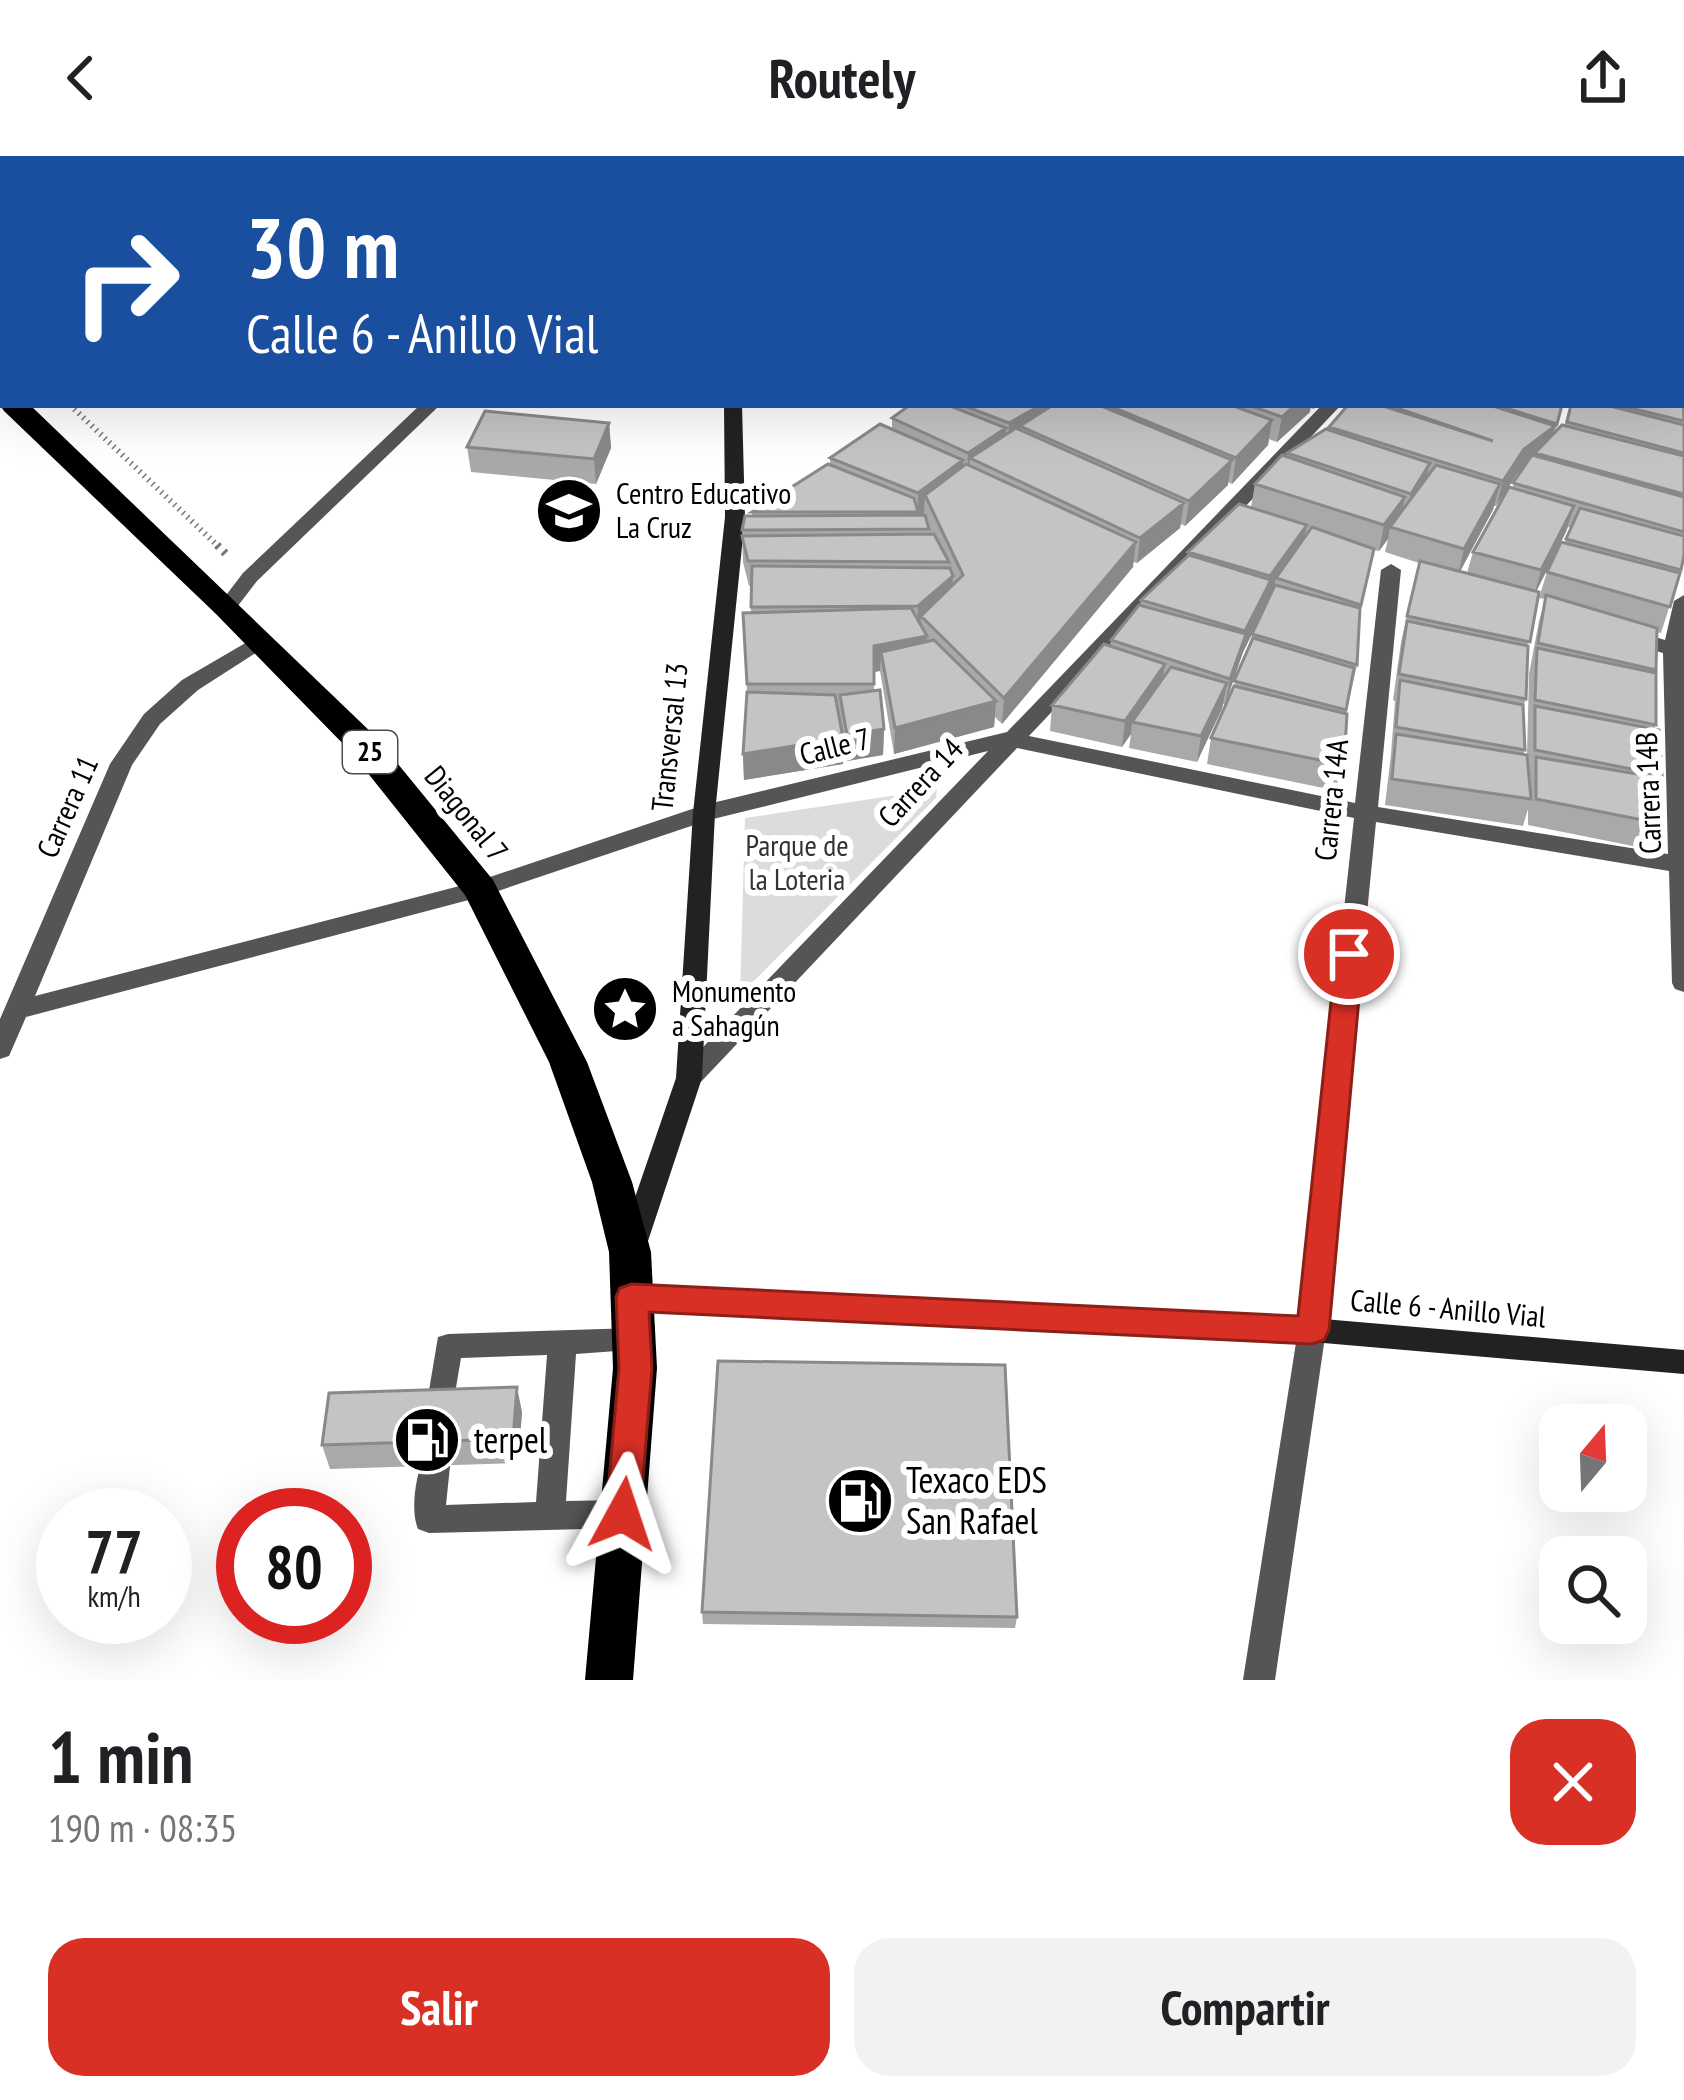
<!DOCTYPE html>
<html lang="es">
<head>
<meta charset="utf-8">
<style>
  body { margin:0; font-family:"PT Sans Narrow",sans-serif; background:#f2f2f2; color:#202124; height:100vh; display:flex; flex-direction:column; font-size:45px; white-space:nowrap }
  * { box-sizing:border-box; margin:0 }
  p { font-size:39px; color:#757577 }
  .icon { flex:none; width:66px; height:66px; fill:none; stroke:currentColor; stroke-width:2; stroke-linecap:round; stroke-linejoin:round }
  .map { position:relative; height:1524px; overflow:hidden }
  .drawer { display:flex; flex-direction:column; background:#fff; flex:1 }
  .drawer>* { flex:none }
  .top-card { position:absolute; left:0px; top:0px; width:1686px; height:252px; box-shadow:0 12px 48px #0002; background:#1a4fa0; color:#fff; overflow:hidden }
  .needle { width:78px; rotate:19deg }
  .fabs { position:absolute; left:1539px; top:1248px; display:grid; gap:24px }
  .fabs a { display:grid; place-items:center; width:108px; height:108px; border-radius:24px; background:#fff; box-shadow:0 12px 48px #0002; font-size:60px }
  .speed { position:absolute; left:36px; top:1332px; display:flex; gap:24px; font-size:60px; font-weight:700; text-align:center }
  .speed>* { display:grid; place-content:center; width:156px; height:156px; border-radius:50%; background:#fff; box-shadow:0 12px 48px #0002; line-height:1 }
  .speed small { font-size:30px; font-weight:400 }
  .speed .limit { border:18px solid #d22; background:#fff; color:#111 }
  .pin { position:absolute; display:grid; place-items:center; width:102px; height:102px; color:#fff; margin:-51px; border:6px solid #fff; border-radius:50%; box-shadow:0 3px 12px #0007 }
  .me { position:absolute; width:132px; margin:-66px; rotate:5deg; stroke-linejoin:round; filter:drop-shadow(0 0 9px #0008) }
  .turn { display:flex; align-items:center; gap:42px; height:252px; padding:0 48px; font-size:54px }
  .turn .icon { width:156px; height:156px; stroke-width:2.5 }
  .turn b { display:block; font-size:84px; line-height:102px }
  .round { display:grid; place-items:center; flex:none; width:126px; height:126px; border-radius:36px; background:#f2f2f2 }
  .summary { display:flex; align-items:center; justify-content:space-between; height:204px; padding:0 48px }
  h1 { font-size:72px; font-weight:700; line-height:90px }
  .cta { display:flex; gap:24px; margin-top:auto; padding:24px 48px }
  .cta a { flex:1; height:138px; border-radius:36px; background:#d93025; color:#fff; font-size:48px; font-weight:700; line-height:138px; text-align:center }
  .cta a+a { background:#f2f2f2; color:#202124 }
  header { display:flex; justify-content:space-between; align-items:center; height:156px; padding:0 48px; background:#fff; font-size:54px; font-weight:700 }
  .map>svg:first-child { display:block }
  .green { fill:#dcdcdc }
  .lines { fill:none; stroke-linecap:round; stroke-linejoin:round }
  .path-far1 { stroke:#777; stroke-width:6; stroke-dasharray:1.5 4.5; stroke-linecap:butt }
  .path { stroke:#777; stroke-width:8; stroke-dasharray:3 6; stroke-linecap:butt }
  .lane { fill:#555; fill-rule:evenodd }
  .street { fill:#555; fill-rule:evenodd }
  .secondary { fill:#222; fill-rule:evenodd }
  .highway { fill:#000; fill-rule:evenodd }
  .wall { fill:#a9a9a9; fill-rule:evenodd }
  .shaded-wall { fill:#898989 }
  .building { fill:#c4c4c4; stroke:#898989; stroke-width:3 }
  .route { fill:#d93025; stroke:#8d1f18; stroke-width:3 }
  .labels { text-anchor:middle; stroke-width:12; stroke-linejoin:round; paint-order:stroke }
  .shield { fill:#fff; stroke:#4c4c4c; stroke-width:3 }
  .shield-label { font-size:27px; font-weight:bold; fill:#000 }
  .poi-label { font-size:30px; fill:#000; stroke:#fff; text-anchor:start }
  .street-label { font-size:30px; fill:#000; stroke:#fff }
  .park-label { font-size:30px; fill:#333; stroke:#fff }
  .near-poi-label { font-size:36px; fill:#000; stroke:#fff; text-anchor:start }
</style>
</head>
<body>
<header><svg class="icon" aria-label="back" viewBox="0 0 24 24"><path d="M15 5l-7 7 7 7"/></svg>Routely<svg class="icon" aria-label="share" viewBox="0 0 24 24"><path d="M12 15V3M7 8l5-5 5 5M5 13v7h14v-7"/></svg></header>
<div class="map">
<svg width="1684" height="1524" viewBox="0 0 1684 1524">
  <rect width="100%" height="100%" fill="#fff"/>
  <path class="green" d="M937,633L936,642L740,839L745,662Z"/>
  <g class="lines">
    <path class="path-far1" d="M70,249L220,392"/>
    <path class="path" d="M217,389L229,401"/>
    <path class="lane" d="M634,1172L644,1175L648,1184L644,1193L576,1198L566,1345L623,1344L634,1348L638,1358L634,1368L623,1372L429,1377L418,1373C410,1354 416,1319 424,1300L435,1296L446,1300L450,1310L446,1349L536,1346L547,1199L461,1202L450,1267L440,1271L430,1267L425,1258L438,1181L448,1178Z"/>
    <path class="street" d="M684,0H701L682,3Z
      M742,0H758V3H742Z
      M420,249H440L257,425L234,455H220L217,451L243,417Z
      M1322,249H1341L1029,580L1355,647L1381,414L1391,408L1401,414L1378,651L1668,698L1663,497L1622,485L1619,480L1629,473L1665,484L1674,445L1684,439V836L1675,833L1672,827L1669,715L1376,666L1326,1174L1275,1524H1243L1298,1174L1354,662L1017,592L698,929H680L676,922L680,915L988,595L709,664L480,741L26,861L9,900L0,903V863L110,608L144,558L182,524L254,482H268L271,487L198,534L160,568L132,609L35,840L475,726L704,649L1007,576Z"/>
    <path class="secondary" d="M975,0H994L973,3Z
      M724,249H742L745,361L715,657L702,922L647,1088L643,1096L633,1099L623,1096L619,1088L676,922L693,657L725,361Z
      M632,1129L1312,1162L1684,1194V1218L1312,1186L632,1153L622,1149L618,1141L622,1133Z"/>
    <path class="highway" d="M3,245V249H30L375,580L493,724L587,906L632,1026L651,1096L657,1212L633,1524H585L613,1212L609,1096L592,1026L549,906L465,739L351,596L216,458L4,255L0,249Z"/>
  </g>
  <path class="wall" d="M1584,0H1684V399L1681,414L1661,477L1657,476L1655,573L1662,619L1663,668L1653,694L1528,669V653L1523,670L1385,649L1391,598L1395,545L1393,544L1401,486L1419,407L1385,396L1388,383L1379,395L1374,394L1359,459L1357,509L1346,558L1344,609L1338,635L1207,608L1211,582L1233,532L1254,474L1243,496L1225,549L1223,548L1197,606L1129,592L1131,578L1122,591L1050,575L1052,549L1110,490L1111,484L1140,449L1141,444L1187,401L1188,396L1251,351L1255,328L1287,300V297L1328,274L1348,249H1562L1555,276L1564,270L1570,249H1683V3H1579ZM1522,315L1473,396L1467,417L1460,416L1494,350H1496L1517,318ZM1568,371L1571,372L1565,386H1561ZM1560,389L1547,416L1539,442L1545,443L1539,465L1529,518L1527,599H1524L1523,551L1526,543L1527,493L1536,435Z
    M910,249H1317L1314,253L1310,252V256L1277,286L1269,283L1268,289L1232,328L1228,326V329L1185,370L1181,368L1180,372L1137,407L1133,406V411L1002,568L995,561L994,571L894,598L880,515L874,516V535L884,573L883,599L847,605L843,582V608L744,624L743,598L747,536L743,457H751V430H749L743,406L742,374L752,360V356L830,309V302L892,273V262Z
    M609,267L611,292L596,328L471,316L467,291Z
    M522,1256L518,1307L330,1313L322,1289Z
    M702,1456L1017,1461L1015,1472L703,1468Z"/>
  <path class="shaded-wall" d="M1560,0H1583L1579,3H1559Z
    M1041,249H1064L1020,270L1019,286L1008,292L1009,267Z
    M1295,249H1311L1310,256L1277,286L1282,261Z
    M1272,264L1268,289L1232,328L1236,302Z
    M609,267L611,292L596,328L594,303Z
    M1555,270L1547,295L1535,297L1532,307L1517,318L1496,350L1503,325L1524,293Z
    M1006,272L1004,297L970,302L969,321L967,323L968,297Z
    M963,304L962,329L925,339L924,357L918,362V337Z
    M1232,304L1228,329L1185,370L1189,345Z
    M1430,307L1424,332L1405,364L1411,338Z
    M1500,328L1493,354L1458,419L1464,393Z
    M1405,341L1400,367L1390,371L1388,383L1379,395L1384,369Z
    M1184,347L1180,372L1137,407L1140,382Z
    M1574,350L1566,376L1534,440L1541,414Z
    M1307,369L1302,394L1276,422L1273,434L1268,442L1266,450L1243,496L1225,549L1230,523L1243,485L1245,475L1268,430L1270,420Z
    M1136,386L1133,411L1002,568L1004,542Z
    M953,420L952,445L921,460L920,473L917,476L918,450Z
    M927,480L926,506L881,496L880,515L873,516L874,490Z
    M1165,508L1161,535L1132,566L1131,578L1122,591L1125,565Z
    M1227,527L1222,553L1197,606L1201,580Z
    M996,545L994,571L894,598L895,572Z
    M884,573L883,599L847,605V579Z
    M843,582V608L744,624L743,598Z
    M517,1231L522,1256L518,1307L513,1283Z"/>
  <path class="building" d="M493,0H499L514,3H489Z
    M1281,0H1370L1381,3H1276Z
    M1382,0H1436L1432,3H1392Z
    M1443,0H1488L1498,3H1440Z
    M1497,0H1551L1546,3H1507Z
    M1584,0H1622L1632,3H1579Z
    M1634,0H1684V15L1683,3H1644Z
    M1683,131H1684V215H1683Z
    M1683,241L1684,265L1618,249H1683Z
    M910,249H948L1006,272L968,297L892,262Z
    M962,249H1041L1009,267Z
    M1053,249H1099L1232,304L1189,345L1020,270Z
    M1107,249H1231L1272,264L1236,302Z
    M1249,249H1295L1282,261Z
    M1348,249H1380L1493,285L1388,249H1490L1555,270L1524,293L1503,325L1329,271Z
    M1496,249H1562L1557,268Z
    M1571,249H1606L1684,269V297L1567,266Z
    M485,255L609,267L594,303L467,291Z
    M880,268L963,304L918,337L830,302Z
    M1562,269L1684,300V338L1535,297Z
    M1016,272L1184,347L1140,382L970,302Z
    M1326,273L1430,307L1411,338L1287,297Z
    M1282,299L1405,341L1384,369L1255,328Z
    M1532,299L1684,341V376L1513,327Z
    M828,308L914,342L918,356H752Z
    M966,308L1136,386L1004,542L921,460L963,419L925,339Z
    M1436,309L1500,328L1464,393L1390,371Z
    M1509,331L1574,350L1541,414L1473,396Z
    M1239,348L1307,369L1270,420L1188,396Z
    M1580,352L1684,380V399L1681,414L1566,383Z
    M925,359L929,373L742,374L745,360Z
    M1312,371L1374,393L1361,449L1276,422Z
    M934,378L949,406L748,405L742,380Z
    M1561,386L1680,417L1670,451L1547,416Z
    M1189,399L1271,424L1245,475L1141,444Z
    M1420,405L1539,436L1530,486L1407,460Z
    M752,410L950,412L953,420L918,450L751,451Z
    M1275,429L1360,452L1357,509L1252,478Z
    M1546,439L1657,472L1656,514L1538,487Z
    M1139,449L1246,478L1230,523L1111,484Z
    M911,452L927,480L874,490V528H747L743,457Z
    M1407,465L1528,490L1526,543L1399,518Z
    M1253,482L1354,512L1346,554L1234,525Z
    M934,484L996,545L895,572L881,496Z
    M1104,488L1165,508L1125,565L1052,549Z
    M1537,492L1656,517V569L1535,544Z
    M1171,511L1227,527L1201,580L1132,566Z
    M1400,524L1523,549L1525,594L1396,571Z
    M1234,530L1347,558L1344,609L1211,582Z
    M880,534L884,573L847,579L840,539Z
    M747,536L835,539L843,582L743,598Z
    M1535,550L1659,574L1662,619L1535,594Z
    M1396,578L1527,599L1531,643L1392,623Z
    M1536,601L1661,622L1663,668L1536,643Z
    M718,1205L1005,1209L1017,1461L702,1456Z
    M517,1231L513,1283L322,1289L329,1237Z"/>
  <path class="route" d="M1349,788L1363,798L1329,1174L1324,1184L1312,1188L649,1156L652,1212L640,1358L635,1369L623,1374L611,1369L606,1358L619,1212L616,1141L620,1132L632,1128L1298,1160L1336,798Z"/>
  <defs>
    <g id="school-disc" transform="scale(3.45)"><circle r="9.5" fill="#000" stroke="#fff"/><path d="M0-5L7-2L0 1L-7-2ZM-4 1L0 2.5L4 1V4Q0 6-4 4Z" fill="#fff"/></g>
    <g id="sight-disc" transform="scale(3.45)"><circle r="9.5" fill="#000" stroke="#fff"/><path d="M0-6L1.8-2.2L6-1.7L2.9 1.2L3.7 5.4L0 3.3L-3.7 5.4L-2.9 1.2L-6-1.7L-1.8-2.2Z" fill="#fff"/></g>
    <g id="fuel-disc" transform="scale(3.45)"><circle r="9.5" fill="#000" stroke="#fff"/><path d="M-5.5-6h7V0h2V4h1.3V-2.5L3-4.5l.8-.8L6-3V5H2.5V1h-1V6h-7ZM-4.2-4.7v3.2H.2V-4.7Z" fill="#fff"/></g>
  </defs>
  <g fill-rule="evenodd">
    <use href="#school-disc" x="569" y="355"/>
    <use href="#sight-disc" x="625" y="853"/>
    <use href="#fuel-disc" x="427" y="1284"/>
    <use href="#fuel-disc" x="860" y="1345"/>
  </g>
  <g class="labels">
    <rect class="shield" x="343" y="575" width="54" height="42" rx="9"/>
    <g class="shield-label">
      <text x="370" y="605">25</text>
    </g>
    <g class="poi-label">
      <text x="616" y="348">Centro Educativo<tspan x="616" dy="34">La Cruz</tspan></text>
      <text x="672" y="846">Monumento<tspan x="672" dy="34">a Sahagún</tspan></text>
    </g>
    <g class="street-label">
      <text transform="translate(670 581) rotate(-84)" y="10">Transversal 13</text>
      <text transform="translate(835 591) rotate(-14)" y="10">Calle 7</text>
      <text transform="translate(921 627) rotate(-47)" y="10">Carrera 14</text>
      <text transform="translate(1649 637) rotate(-92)" y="10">Carrera 14B</text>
      <text transform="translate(1332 644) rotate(-84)" y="10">Carrera 14A</text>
      <text transform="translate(68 651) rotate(-66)" y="10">Carrera 11</text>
      <text transform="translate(466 658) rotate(51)" y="10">Diagonal 7</text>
      <text transform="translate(1448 1153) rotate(5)" y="10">Calle 6 - Anillo Vial</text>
    </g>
    <g class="park-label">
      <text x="797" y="700">Parque de<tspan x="797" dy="34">la Loteria</tspan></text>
    </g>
    <g class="near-poi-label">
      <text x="474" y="1297">terpel</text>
      <text x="906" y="1337">Texaco EDS<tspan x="906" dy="41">San Rafael</tspan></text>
    </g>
  </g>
</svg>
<div class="fabs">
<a><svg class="needle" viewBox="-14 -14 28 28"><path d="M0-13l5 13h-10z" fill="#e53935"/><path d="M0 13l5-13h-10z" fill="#757577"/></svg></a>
<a><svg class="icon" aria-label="search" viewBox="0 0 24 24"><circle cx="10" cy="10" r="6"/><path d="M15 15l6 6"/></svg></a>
</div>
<div class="speed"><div>77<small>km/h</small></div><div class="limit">80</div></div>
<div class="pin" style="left:1349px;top:798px;background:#d93025"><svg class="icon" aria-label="arrive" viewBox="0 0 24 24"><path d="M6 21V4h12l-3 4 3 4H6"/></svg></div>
<svg class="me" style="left:623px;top:1358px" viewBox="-20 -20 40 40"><path d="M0-17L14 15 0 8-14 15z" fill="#d93025" stroke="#fff" stroke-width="4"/></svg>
<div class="top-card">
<div class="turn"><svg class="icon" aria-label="right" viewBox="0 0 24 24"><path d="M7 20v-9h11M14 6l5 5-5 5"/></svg><div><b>30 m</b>Calle 6 - Anillo Vial</div></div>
</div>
</div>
<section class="drawer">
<div class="summary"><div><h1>1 min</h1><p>190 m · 08:35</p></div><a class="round" style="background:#d93025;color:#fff"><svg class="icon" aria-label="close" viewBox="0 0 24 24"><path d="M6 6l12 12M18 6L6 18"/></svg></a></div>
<div class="cta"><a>Salir</a><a>Compartir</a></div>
</section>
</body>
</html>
